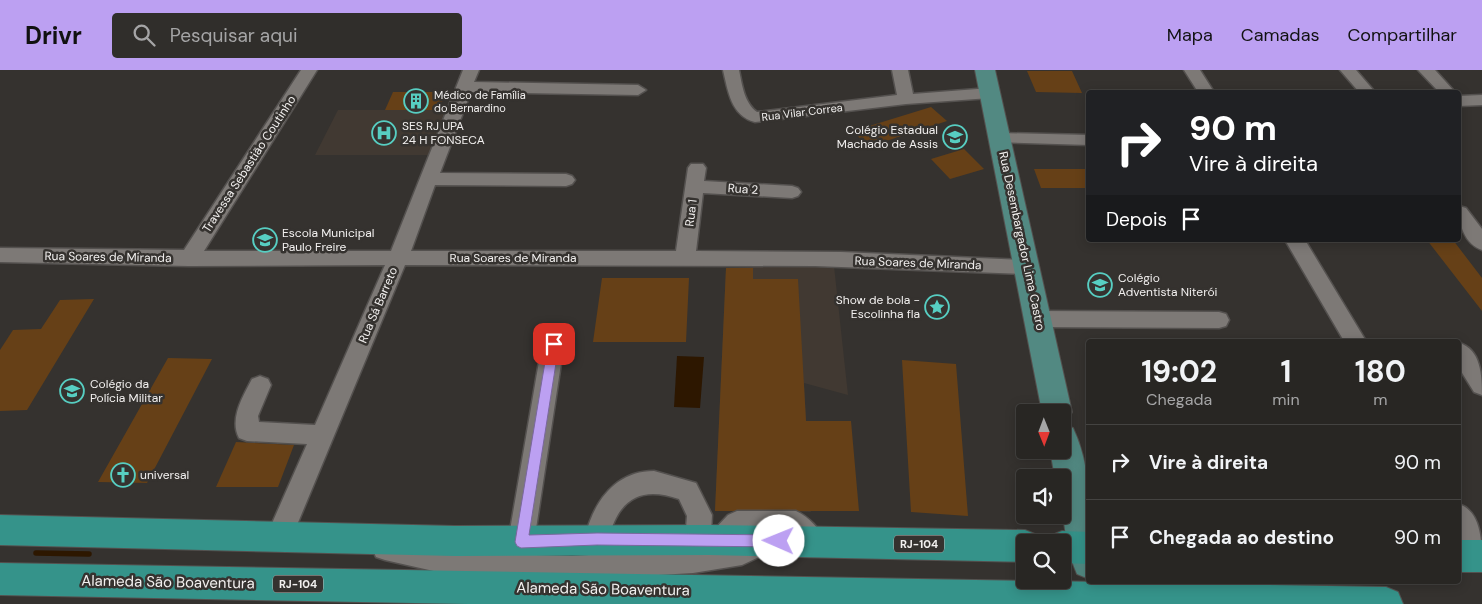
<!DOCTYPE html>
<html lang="pt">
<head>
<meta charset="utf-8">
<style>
  body { margin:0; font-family:"DM Sans",sans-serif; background:#302e2b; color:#f1f3f6; height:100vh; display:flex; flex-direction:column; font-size:19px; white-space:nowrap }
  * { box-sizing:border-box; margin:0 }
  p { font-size:16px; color:#a5a5a6 }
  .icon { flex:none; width:28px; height:28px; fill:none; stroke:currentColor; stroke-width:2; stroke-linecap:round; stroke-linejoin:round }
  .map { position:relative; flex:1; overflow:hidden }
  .sheet { position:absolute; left:1086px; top:269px; width:375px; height:245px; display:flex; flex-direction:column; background:#282623; border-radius:5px; box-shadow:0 2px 12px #0003,0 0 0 1px #444341 }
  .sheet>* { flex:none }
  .hud { position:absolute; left:1086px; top:20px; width:375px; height:152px; border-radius:5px; box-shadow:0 2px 12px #0003,0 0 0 1px #444341; background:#202124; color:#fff; overflow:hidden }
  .needle { width:32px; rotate:179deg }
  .controls { position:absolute; left:1016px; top:334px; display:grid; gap:10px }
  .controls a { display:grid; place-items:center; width:55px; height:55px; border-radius:5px; background:#282623; box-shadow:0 2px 12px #0003,0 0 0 1px #444341; font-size:25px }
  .pin { position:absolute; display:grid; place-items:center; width:42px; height:42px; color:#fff; margin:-21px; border-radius:10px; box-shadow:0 2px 8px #0006 }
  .me { position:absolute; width:55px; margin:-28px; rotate:271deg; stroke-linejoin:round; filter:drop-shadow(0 0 4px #0008) }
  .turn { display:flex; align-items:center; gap:18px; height:105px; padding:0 20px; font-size:22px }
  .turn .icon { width:65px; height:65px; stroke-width:2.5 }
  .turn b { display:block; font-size:35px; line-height:42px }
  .then { display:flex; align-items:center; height:48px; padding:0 20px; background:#0003; gap:10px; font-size:19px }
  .eta { display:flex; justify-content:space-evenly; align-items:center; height:85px; text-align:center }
  .eta b { font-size:30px; font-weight:700; line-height:35px }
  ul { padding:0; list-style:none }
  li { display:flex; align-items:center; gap:15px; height:75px; padding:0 20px; border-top:1px solid #444341 }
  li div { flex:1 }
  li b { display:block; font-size:19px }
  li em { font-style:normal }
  header { display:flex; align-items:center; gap:30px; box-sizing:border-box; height:70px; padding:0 25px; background:#bca0f2; color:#111 }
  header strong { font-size:24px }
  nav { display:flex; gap:28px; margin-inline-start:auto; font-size:18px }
  .search { width:350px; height:45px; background:#302e2b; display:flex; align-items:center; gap:12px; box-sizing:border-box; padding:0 18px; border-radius:5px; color:#a5a5a6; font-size:19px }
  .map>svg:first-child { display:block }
  .built { fill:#413932 }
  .water { fill:#2d1700 }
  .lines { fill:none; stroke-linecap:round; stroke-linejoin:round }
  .stream { stroke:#2d1700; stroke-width:5.5 }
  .building { fill:#664017 }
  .minor-casing { stroke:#54514f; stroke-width:3 }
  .major-casing { stroke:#54514f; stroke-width:2 }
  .highway-casing { stroke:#54514f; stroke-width:2 }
  .minor { fill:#7d7976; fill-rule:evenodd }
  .major { fill:#528982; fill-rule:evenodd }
  .highway { fill:#35938a; fill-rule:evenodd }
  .route { fill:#bca0f2; stroke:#7a689d }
  .labels { text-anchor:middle; stroke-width:5; stroke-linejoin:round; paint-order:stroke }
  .far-poi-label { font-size:11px; fill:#f2f0ef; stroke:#35322f; text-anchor:start }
  .far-street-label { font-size:11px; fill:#f2f0ef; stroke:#35322f }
  .shield { fill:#35322f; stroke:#b9b7b5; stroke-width:1 }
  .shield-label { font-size:11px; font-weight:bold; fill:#f2f0ef }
  .poi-label { font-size:12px; fill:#f2f0ef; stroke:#35322f; text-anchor:start }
  .street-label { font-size:12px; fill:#f2f0ef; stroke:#35322f }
  .near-street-label { font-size:15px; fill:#f2f0ef; stroke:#35322f }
</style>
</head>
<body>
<header>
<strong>Drivr</strong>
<div class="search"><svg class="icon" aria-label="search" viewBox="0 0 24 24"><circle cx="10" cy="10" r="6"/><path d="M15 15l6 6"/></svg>Pesquisar aqui</div>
<nav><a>Mapa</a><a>Camadas</a><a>Compartilhar</a></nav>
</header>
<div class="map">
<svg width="1482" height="534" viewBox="0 0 1482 534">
  <rect width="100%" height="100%" fill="#35322f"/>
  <path class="built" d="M338,40H450L433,85H315Z
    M797,195L834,196L848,325L804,313L811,442L715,441L726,198Z"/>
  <path class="water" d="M677,286L704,287L700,338L674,337Z"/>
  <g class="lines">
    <path class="stream" d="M36,483L89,484"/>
  </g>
  <path class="building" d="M1027,1H1072L1082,23L1036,22Z
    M393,22H446L439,40H385Z
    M931,37L947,51L868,77L853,61Z
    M964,79L984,99L950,109L931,89Z
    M1034,99H1089V118H1041Z
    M1427,170H1453L1482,208V241Z
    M726,198H753V209H798L806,351H851L859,441H715Z
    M602,208H689L686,272H593Z
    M94,229L27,340L0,341V280L13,260L41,259L60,230Z
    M168,288L212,289L147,413L98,412Z
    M902,290L956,294L968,446L911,442Z
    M236,372L294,375L278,417H216Z"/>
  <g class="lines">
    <g class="minor-casing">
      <path id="minor" d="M301,0H317L204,181H391L463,0H479L474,12L638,15L646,20L638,25L471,22L440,103L566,104L572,106L575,110L572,114L566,116L435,115L411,181H676L688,98L691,94H703L706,98L704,111L792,116L798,118L801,122L798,126L792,128L703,123L696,181L841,182L1026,190L1033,192L1036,197L1033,202L1026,204L815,196L405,195L292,467L288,475L279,479L270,475L266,467L307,374L247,371L239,368C229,349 243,326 252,309L260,306L268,309L271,315L258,346L259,352L315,355L385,195L189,196L0,192V178L184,180Z
        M723,0H739C742,14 744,33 757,42L897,25L892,0H908L913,24L990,18L998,23L990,28L906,34L755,52C731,46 728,21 723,0Z
        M1184,0H1200L1214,22H1198Z
        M1340,0H1356L1375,22H1359Z
        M1418,0H1435L1455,22H1439Z
        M1482,25V35L1459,36V26Z
        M1000,63L1089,65V75L994,72L991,68L994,64Z
        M1459,136L1466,138L1482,159V180C1464,174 1458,152 1459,136Z
        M1285,170H1305L1366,271H1344Z
        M1038,241L1219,242L1226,244L1229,250L1226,256L1219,258L1038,257L1031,255L1028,249L1031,243Z
        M553,266L561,268L564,274L534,472L530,480L521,484L512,480L508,472L542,274L545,268Z
        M1459,273C1481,279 1482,306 1482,325L1474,322L1459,298Z
        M654,401L696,413L712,445L711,463L728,445L737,441H796C809,447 820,459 826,472L822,480L813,484L804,480L790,465H743L736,472L750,466L759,469L763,478L759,487L742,495L693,503L572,510L460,507L385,490L376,487L372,478L376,469L385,466L460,483L572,486L690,479L685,470L687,446L679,429C653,420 630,421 616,448C611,457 610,468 606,477L597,481L588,477C584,467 586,461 590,451C601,422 622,401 654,401Z
        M1459,434C1482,442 1482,474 1482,496C1457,486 1459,456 1459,434Z"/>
    </g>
    <g class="major-casing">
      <path id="major" d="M975,0H995L1072,342L1067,351L1062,352V342H1042Z
        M1062,354L1073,358C1095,404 1089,459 1089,509L1077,504C1064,474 1062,440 1062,408H1055L1050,380H1062Z"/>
    </g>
    <g class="highway-casing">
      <path id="highway" d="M0,445L455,456L710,455L1025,460L1037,465L1040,472H1025V492L710,485L455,486L0,475Z
        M1062,461L1089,462V494L1062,493V472H1047L1050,466Z
        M1459,470H1482V502H1459Z
        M0,493L1386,517L1398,522L1403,534H467L0,525Z"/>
    </g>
    <use href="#minor" class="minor"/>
    <use href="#major" class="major"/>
    <use href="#highway" class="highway"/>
  </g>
  <path class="route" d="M554,269L559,274L529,465L597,463L779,465L784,467L786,471L784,476L779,477L597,475L521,478L517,476L515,472L548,274Z"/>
  <defs>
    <g id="building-ring" transform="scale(1.25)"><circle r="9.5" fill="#35322f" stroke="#57cec2" stroke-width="1.5"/><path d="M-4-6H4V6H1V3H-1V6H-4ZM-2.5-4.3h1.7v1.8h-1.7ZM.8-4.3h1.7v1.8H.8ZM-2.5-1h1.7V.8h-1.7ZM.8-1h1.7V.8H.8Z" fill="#57cec2"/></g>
    <g id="hospital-ring" transform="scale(1.25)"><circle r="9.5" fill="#35322f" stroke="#57cec2" stroke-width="1.5"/><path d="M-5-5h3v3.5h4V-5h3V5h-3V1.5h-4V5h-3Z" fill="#57cec2"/></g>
    <g id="school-ring" transform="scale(1.25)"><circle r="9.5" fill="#35322f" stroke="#57cec2" stroke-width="1.5"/><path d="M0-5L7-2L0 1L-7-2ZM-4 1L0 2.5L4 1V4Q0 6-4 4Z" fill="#57cec2"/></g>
    <g id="sight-ring" transform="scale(1.25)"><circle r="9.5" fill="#35322f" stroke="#57cec2" stroke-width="1.5"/><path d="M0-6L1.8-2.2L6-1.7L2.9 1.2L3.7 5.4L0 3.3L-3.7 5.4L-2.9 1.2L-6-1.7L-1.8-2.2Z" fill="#57cec2"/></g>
    <g id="church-ring" transform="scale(1.25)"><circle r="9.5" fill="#35322f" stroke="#57cec2" stroke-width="1.5"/><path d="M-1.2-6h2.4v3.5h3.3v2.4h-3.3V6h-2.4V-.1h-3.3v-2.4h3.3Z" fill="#57cec2"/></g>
  </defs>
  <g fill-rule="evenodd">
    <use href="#building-ring" x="416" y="31"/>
    <use href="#hospital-ring" x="384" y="63"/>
    <use href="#school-ring" x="955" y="67"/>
    <use href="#school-ring" x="265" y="170"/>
    <use href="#school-ring" x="1100" y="215"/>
    <use href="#sight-ring" x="937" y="237"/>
    <use href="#school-ring" x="72" y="321"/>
    <use href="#church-ring" x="123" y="405"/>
  </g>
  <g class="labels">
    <g class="far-poi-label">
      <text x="434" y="29">Médico de Família<tspan x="434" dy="13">do Bernardino</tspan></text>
    </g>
    <g class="far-street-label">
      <text transform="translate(802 42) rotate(-7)" y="4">Rua Vilar Correa</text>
    </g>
    <g class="shield">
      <rect x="894" y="465.5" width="50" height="17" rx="4"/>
      <rect x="273" y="505.5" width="50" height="17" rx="4"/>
    </g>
    <g class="shield-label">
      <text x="919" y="478">RJ-104</text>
      <text x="298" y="518">RJ-104</text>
    </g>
    <g class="poi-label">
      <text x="402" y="60">SES RJ UPA<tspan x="402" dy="14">24 H FONSECA</tspan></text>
      <text x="938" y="64" text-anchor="end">Colégio Estadual<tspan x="938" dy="14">Machado de Assis</tspan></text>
      <text x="282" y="167">Escola Municipal<tspan x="282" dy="14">Paulo Freire</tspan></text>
      <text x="1118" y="212">Colégio<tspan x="1118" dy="14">Adventista Niterói</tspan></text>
      <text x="920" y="234" text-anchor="end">Show de bola -<tspan x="920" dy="14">Escolinha fla</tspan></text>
      <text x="90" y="318">Colégio da<tspan x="90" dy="14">Polícia Militar</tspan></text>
      <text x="140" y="409">universal</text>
    </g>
    <g class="street-label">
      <text transform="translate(249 94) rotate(-57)" y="4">Travessa Sebastião Coutinho</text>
      <text transform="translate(743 119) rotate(4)" y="4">Rua 2</text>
      <text transform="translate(691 143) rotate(-83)" y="4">Rua 1</text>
      <text transform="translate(1022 171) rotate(78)" y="4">Rua Desembargador Lima Castro</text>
      <text transform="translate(108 187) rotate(1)" y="4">Rua Soares de Miranda</text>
      <text x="513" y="192">Rua Soares de Miranda</text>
      <text transform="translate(918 193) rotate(2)" y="4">Rua Soares de Miranda</text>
      <text transform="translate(378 235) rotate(-67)" y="4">Rua Sá Barreto</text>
    </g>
    <g class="near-street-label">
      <text transform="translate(168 512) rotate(1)" y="5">Alameda São Boaventura</text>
      <text transform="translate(603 519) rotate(1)" y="5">Alameda São Boaventura</text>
    </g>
  </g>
</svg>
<div class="controls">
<a><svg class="needle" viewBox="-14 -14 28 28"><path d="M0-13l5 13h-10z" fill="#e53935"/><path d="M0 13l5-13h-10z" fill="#a5a5a6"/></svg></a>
<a><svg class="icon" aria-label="sound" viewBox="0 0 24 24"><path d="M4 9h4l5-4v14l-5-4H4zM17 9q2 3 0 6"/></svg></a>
<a><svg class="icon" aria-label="search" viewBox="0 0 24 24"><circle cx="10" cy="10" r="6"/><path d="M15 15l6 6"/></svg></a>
</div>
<div class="pin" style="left:554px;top:274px;background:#d93025"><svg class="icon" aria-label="arrive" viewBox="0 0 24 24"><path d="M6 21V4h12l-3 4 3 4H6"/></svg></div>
<svg class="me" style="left:779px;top:471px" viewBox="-20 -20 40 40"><circle r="19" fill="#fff"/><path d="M0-13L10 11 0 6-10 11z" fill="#bca0f2"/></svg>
<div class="hud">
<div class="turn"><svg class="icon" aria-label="right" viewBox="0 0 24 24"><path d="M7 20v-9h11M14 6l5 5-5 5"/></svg><div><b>90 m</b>Vire à direita</div></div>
<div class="then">Depois<svg class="icon" aria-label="arrive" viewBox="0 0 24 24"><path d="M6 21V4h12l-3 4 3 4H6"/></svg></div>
</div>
<section class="sheet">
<div class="eta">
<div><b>19:02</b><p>Chegada</p></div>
<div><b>1</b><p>min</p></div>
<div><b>180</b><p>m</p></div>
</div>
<ul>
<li><svg class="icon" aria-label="right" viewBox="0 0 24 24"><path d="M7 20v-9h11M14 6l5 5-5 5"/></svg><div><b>Vire à direita</b></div><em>90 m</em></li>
<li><svg class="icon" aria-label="arrive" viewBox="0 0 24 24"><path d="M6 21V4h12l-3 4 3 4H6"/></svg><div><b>Chegada ao destino</b></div><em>90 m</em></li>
</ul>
</section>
</div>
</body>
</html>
